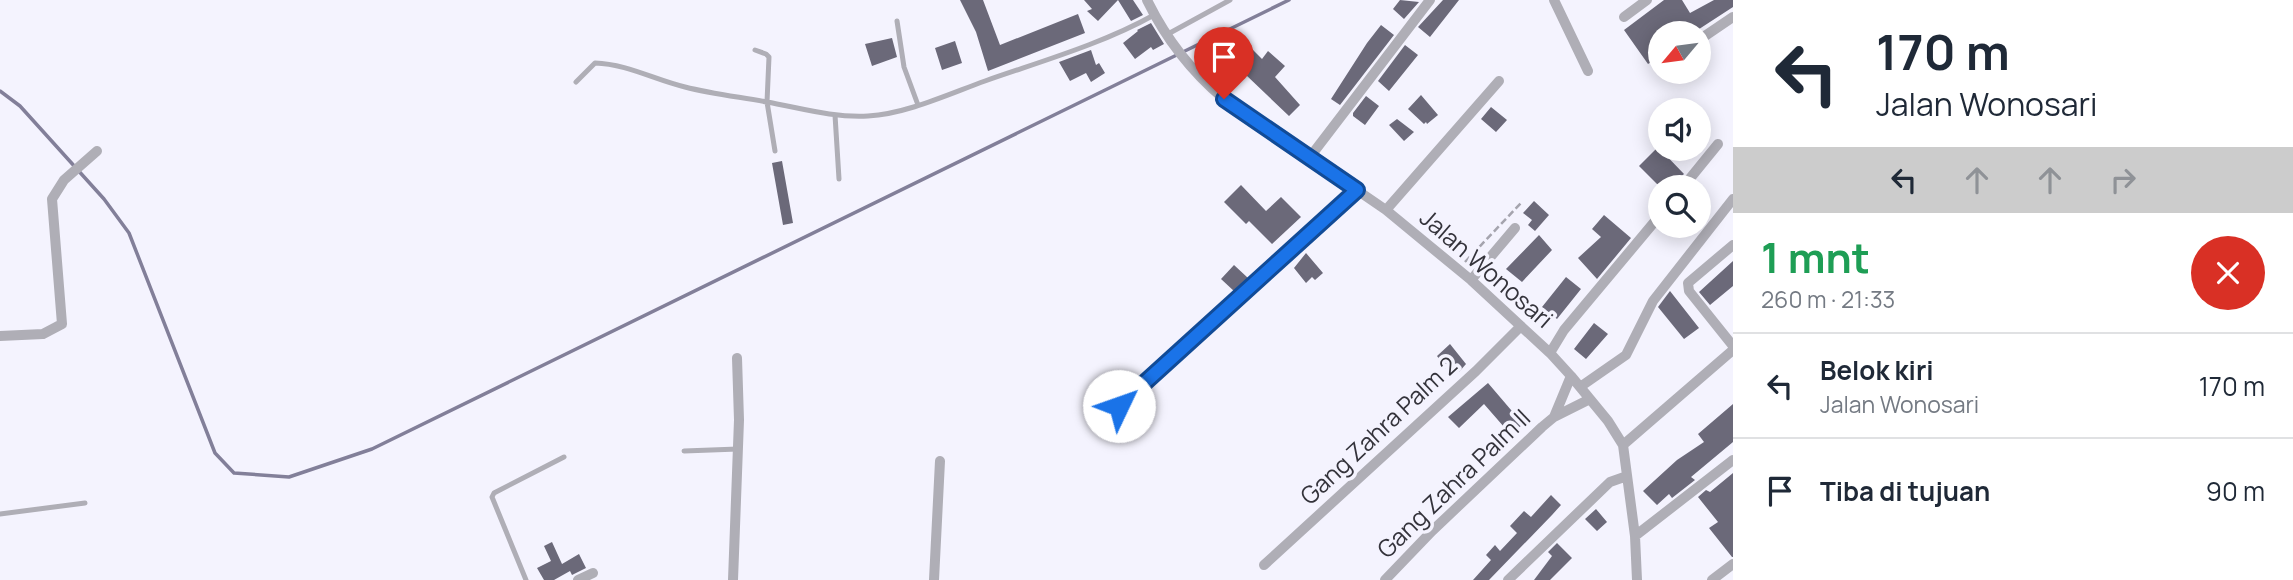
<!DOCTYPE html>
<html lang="id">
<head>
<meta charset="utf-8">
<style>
  body { margin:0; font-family:Manrope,sans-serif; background:#f6f6f7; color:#1f2937; height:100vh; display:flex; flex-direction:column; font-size:26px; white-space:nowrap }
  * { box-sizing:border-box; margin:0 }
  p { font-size:23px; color:#747a83 }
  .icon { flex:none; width:38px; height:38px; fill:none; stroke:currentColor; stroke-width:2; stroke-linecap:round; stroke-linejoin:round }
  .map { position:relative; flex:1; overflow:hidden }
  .panel { display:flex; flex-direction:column; background:#fff; width:560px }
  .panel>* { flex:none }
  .hud { background:#fff; color:#1f2937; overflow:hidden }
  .needle { width:46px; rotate:241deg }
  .tools { position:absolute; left:1648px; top:21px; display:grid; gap:14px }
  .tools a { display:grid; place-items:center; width:63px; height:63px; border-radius:50%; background:#fff; box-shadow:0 4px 18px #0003; font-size:35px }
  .pin { position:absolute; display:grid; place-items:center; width:60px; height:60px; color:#fff; margin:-72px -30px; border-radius:50% 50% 50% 0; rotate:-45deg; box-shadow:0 0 7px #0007 }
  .pin .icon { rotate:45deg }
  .me { position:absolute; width:77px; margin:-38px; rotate:48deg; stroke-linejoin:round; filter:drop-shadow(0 0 5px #0008) }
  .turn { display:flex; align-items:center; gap:24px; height:147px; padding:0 28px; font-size:32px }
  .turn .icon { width:91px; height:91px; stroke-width:2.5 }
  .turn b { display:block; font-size:49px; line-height:60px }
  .lanes { display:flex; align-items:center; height:66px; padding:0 28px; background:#0003; justify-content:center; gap:35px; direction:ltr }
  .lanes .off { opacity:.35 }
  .round { display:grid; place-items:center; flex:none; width:74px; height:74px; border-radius:37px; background:#f6f6f7 }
  .headline { display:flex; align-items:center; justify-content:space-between; height:119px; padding:0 28px }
  h1 { font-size:42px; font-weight:700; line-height:52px; color:#1e9e55 }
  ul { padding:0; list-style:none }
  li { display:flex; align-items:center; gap:21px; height:105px; padding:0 28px; border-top:2px solid #e0e1e3 }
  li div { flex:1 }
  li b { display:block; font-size:26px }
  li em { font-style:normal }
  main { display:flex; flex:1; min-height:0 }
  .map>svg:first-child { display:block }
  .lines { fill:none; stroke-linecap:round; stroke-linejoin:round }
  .stream { stroke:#827f99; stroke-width:3.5 }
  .building { fill:#6b6979 }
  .path { stroke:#a5a4ae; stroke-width:2.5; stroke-dasharray:7 3.5; stroke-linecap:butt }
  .service { stroke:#afaeb6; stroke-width:5 }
  .minor { stroke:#afaeb6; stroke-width:10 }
  .route-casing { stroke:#114b97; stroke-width:18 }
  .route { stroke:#1a73e8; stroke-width:12 }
  .labels { text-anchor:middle; stroke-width:7; stroke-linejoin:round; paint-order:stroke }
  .street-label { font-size:24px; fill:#34333b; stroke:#f4f3fe }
</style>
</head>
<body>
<main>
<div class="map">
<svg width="1733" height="580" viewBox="0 0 1733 580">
  <rect width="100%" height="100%" fill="#f4f3fe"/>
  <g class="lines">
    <path class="stream" d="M0,91L20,106L104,199L129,233L215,453L234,473L289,477L372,449L1289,0"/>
  </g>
  <path class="building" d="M960,0H983L1000,45L1078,14L1085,33L988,71L976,32Z
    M1084,0H1133L1143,15L1131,21L1118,0L1098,21L1087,11L1092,9Z
    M1400,0L1419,2L1404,19L1393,9Z
    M1443,0H1459L1430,37L1418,27Z
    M1664,0H1682L1690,13L1714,0H1733V7L1693,33H1661V56L1648,64L1624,30Z
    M1151,23L1164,44L1153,50L1151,47L1135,59L1123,43L1138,31L1137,30Z
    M1381,25L1394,35L1340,105L1331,99L1367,43Z
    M892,38L897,57L872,66L865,44Z
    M1241,38L1262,59L1268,51L1285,66L1275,77L1300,105L1289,116L1225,55Z
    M955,41L962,63L942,70L935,48Z
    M1405,45L1418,55L1389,91L1378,81Z
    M1091,50L1096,65L1099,63L1105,73L1091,82L1086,73L1070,81L1059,62Z
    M1421,95L1438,115L1427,124L1426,122L1424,124L1408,109Z
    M1366,96L1379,106L1365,125L1353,116V113Z
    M1491,107L1507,120L1496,132L1481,119Z
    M1397,119L1414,132L1404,141L1389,125Z
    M1658,147L1684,174L1670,187H1660L1639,166Z
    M782,161L793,223L783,225L772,163Z
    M1241,185L1266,211L1281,197L1301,217L1272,244L1249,221L1246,224L1224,202Z
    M1534,201L1549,215L1535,231L1528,225L1532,220L1523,213Z
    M1604,215L1631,238L1597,279L1578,258L1601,237L1592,229Z
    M1539,235L1552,250L1522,282L1506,269Z
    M1306,253L1323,273L1315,280L1312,277L1306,283L1294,268Z
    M1733,261V286L1710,305L1699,292Z
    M1234,265L1248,278L1235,292L1221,279Z
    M1566,277L1581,289L1557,319L1542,307Z
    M1670,291L1699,328L1684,339L1658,307Z
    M1594,323L1608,334L1586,359L1574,349Z
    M1450,344L1466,364L1459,372L1456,369L1450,374L1437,356Z
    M1488,383L1523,424L1511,435L1484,404L1459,428L1448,417Z
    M1733,404V442L1691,477L1695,480L1672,498L1669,494L1657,505L1643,491L1677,460L1704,442L1698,434Z
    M1733,473V557H1732L1709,528L1718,522L1698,497L1706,490L1710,492Z
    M1551,495L1561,505L1552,515L1489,580H1473L1491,560L1486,555L1495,545L1500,551L1517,533L1510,526L1524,511L1531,517Z
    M1596,509L1607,522L1597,531L1585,519Z
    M552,542L562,564L579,554L586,568L572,575L570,571L554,580H544L537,568L551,561L544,546Z
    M1557,543L1572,558L1550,580H1534L1552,556L1548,552Z"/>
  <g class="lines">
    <path class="path" d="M1465,262L1521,203"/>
    <path class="service" d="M897,21L904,67L918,105
      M1168,34L1230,0
      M576,82L595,63C627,64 655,80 685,87C712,94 740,97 767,102L769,57L766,54L755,50
      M835,115L839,179
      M775,151L767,102C800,108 834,118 868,116C906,114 949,94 985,81C1042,61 1102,44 1154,15
      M1119,406L1357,190
      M684,451L738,449
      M0,514L85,503
      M526,580L492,497L494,493L564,457"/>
    <path class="minor" d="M1147,0C1165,37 1192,72 1224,99L1386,210L1471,280L1550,353L1571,376L1608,421L1623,445L1635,536L1637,580
      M1554,0L1588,71
      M1624,17L1647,0
      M1699,40L1733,17
      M1660,68H1661
      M1310,157L1430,0
      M1683,187L1718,144
      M1386,210L1499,81
      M1733,245L1688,283L1689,291L1733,346
      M1471,280L1515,228
      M0,336L43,334L62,324L52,199L64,180L97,151
      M1550,353L1564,330L1661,214
      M1580,387L1626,355L1653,301L1733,199
      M1554,417L1571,376
      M1623,445L1733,350
      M1635,536L1733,460
      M1264,565L1476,371L1521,326
      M578,580L593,573
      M733,580L739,420L737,358
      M934,580L940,461
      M1385,580L1432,531L1542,427L1554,417L1590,399
      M1508,580L1610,482L1627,476
      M1712,580L1733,564"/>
  </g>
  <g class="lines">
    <g class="route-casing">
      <path id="route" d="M1119,406L1357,190L1224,99"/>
    </g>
    <use href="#route" class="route"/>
  </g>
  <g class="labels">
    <g class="street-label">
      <text transform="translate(1486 269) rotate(41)" y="8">Jalan Wonosari</text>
      <text transform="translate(1379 431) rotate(-43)" y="8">Gang Zahra Palm 2</text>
      <text transform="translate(1454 484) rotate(-44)" y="8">Gang Zahra Palm II</text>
    </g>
  </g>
</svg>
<div class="tools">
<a><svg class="needle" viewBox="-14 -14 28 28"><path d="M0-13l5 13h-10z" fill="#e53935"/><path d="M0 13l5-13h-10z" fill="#747a83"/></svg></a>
<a><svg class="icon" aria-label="sound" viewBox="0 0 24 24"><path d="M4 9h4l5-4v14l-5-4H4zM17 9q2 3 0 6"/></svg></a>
<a><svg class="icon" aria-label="search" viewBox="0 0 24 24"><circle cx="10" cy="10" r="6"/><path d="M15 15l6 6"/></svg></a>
</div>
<div class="pin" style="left:1224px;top:99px;background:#d93025"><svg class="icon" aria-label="arrive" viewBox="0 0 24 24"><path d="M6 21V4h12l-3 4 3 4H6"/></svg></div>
<svg class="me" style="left:1119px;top:406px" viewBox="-20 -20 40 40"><circle r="19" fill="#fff"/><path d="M0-13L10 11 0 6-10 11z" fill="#1a73e8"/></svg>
</div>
<section class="panel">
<div class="hud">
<div class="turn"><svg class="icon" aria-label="left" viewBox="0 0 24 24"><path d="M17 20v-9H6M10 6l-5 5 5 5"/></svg><div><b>170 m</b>Jalan Wonosari</div></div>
<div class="lanes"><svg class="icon" aria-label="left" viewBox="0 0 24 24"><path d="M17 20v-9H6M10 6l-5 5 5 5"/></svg><svg class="icon off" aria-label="ahead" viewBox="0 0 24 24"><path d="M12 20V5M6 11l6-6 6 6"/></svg><svg class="icon off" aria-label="ahead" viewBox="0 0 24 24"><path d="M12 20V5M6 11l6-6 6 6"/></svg><svg class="icon off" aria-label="right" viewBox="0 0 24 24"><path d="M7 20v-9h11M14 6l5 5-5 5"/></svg></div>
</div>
<div class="headline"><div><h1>1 mnt</h1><p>260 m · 21:33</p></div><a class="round" style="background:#d93025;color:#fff"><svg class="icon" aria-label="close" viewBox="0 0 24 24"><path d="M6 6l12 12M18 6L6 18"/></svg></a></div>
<ul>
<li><svg class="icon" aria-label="left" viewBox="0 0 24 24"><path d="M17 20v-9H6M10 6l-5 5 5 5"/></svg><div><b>Belok kiri</b><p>Jalan Wonosari</p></div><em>170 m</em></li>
<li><svg class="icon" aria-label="arrive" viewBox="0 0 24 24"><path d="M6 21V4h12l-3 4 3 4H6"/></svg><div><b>Tiba di tujuan</b></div><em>90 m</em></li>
</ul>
</section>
</main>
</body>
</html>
